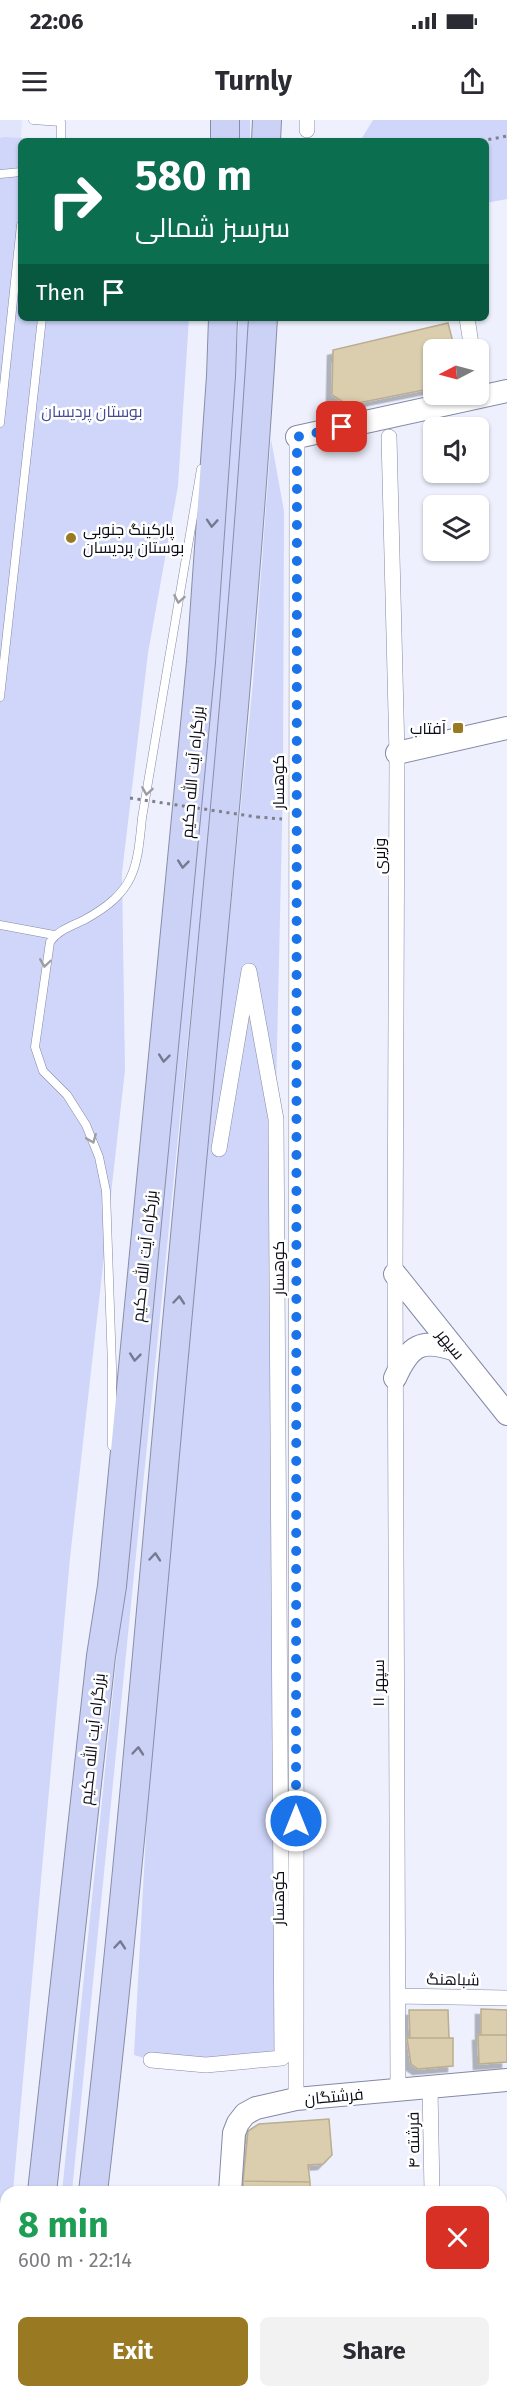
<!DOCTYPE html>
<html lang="en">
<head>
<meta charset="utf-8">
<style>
  body { margin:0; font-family:"Fira Sans",Cairo,sans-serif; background:#f2f2f3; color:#2b2b33; height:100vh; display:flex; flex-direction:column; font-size:22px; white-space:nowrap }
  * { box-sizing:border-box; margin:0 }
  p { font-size:20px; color:#7c7c81 }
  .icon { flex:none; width:33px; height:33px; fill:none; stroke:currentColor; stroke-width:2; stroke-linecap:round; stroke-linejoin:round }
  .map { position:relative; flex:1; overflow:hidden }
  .sheet { position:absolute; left:0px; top:2066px; width:507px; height:212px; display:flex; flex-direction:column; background:#fff; border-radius:18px 18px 0 0; box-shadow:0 2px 4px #0004 }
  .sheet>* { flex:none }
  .guide { position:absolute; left:18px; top:18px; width:471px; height:183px; border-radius:9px; box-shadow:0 2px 4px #0004; background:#0b6e4f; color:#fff; overflow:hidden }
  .needle { width:39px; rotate:264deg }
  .tools { position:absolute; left:423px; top:219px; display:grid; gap:12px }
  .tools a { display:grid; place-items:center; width:66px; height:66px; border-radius:9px; background:#fff; box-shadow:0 2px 4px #0004; font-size:30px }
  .pin { position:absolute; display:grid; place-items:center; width:51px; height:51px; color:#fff; margin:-26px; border-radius:12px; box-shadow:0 3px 9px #0006 }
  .me { position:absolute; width:66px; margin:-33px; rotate:0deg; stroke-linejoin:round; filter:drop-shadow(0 0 4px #0008) }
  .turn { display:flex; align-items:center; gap:21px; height:126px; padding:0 18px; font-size:27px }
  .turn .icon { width:78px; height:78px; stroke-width:2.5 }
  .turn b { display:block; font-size:42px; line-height:51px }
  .then { display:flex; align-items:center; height:57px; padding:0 18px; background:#0003; gap:12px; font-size:22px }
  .round { display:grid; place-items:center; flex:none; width:63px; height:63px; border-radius:9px; background:#f2f2f3 }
  .head { display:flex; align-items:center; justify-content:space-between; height:102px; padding:0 18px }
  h1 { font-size:36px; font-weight:700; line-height:45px; color:#1e9e55 }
  .primary-button { display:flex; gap:12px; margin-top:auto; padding:12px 18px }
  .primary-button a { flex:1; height:69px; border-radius:9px; background:#997922; color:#fff; font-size:24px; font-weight:700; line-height:69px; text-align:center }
  .primary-button a+a { background:#f2f2f3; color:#2b2b33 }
  .status { display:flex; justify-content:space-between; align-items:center; height:42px; padding:0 30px; background:#fff; direction:ltr }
  .status svg { height:16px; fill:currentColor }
  header { display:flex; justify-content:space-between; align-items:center; height:78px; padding:0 18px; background:#fff; font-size:27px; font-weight:700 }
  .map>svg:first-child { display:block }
  .built { fill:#e1e5fc }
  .green { fill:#cfd6f9 }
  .building { fill:#dbceaf; stroke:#baad90; stroke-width:1.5; filter:url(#shadow) }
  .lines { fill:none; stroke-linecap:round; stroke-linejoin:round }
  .lane-casing { stroke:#8489a6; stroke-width:9 }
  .street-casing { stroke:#8489a6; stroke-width:16 }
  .secondary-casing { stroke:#8489a6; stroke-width:24 }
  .highway-casing { stroke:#888da7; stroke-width:30 }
  .path { stroke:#7e808b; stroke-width:3; stroke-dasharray:3 4.5; stroke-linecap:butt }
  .lane { stroke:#fff; stroke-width:8 }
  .street { stroke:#fff; stroke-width:15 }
  .secondary { stroke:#fff; stroke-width:22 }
  .highway { stroke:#ccd2f5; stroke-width:28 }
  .path-bridge { stroke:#7e808b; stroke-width:3; stroke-dasharray:3 4.5; stroke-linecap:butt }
  .oneway { stroke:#757991 }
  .oneway2 { stroke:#9d9ea2 }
  .route { stroke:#1a73e8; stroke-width:10; stroke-dasharray:0 18 }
  .poi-dot { fill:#997922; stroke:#fff; stroke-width:2 }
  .labels { text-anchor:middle; stroke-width:5; stroke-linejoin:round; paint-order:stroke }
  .park-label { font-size:16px; fill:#464b95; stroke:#fff }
  .poi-label { font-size:16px; fill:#0b0c16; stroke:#fff; text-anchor:start }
  .street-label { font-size:16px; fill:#0b0c16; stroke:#fff }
</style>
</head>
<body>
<div class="status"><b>22:06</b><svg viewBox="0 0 49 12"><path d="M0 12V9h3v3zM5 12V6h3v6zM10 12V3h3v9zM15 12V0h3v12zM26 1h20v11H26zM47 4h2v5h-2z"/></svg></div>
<header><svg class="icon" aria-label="menu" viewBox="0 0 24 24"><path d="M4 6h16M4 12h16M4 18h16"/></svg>Turnly<svg class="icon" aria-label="share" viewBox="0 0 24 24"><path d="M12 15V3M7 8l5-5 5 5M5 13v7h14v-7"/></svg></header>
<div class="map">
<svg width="507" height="2276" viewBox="0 0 507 2276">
  <defs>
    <filter id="shadow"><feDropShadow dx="-5.5" dy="5.5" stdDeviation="0" flood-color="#0004"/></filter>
  </defs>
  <rect width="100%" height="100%" fill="#eef1fd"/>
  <path class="built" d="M0,0H22L20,37L0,39Z"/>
  <path class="green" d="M240,0H250V21H240Z
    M373,0H507V79L486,83V21H360Z
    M5,17L67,21H21V198H189L178,366L148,533L122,753L125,950L70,1438L13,2071L6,2072V2144L0,2199V18Z
    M239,198H249L244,301L221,590L72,2071L62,2072L153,1180L219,488Z
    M271,319L284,391L283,665L276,973L279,1550L296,1940H151L134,1935L154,1566L253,562Z
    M129,2271H284V2276H129Z"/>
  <path class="building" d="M448,203L455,230H434V268L348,285L332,275L333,230Z
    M481,1889L507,1890V1915H481Z
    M409,1890H448L449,1918H410Z
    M478,1915H507V1942L479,1944Z
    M407,1918H453V1946L418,1949L411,1944Z
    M329,1999L332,2035L323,2044L308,2045L310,2062L243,2061L248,2011L259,2004Z
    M243,2061L310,2062V2072H243Z"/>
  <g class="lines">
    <g class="lane-casing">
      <path id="lane" d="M33,0L61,2V21
        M0,54L21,52
        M0,303L21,105
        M0,577L42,198
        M0,805L54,815
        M112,1326V1247L106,1071L99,1037L86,1005L67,975L43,951L35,927L50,822C58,810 72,806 84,800C135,772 137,750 142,698L201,349"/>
    </g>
    <g class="street-casing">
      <path id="street" d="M307,10V0
        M467,198L472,230
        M389,317L397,633L395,1154L398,1971
        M398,1876L507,1878
        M151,1940L206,1945L282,1938L276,999L249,851L219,1029
        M430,1968L432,2072
        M296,1979L297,317
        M436,2271V2276"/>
    </g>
    <g class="secondary-casing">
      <path id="secondary" d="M297,317L507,271
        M397,633L507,608
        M395,1154L507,1294
        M395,1258C410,1225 421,1218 456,1230
        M230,2072L234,2013L238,2003L245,1994L256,1988L296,1979L507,1960"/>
    </g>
    <g class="highway-casing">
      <path id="highway" d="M225,21V0
        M266,21L267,0
        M42,2072L101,1536L112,1466L201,542L221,256L223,198
        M93,2072C129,1765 153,1457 182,1149C211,832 244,516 263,198
        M0,2276L6,2259
        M29,2276V2271
        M70,2276L71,2271
        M92,2276V2271"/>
    </g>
    <path class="path" d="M481,21L507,16
      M257,697L282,699"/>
    <use href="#lane" class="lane"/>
    <use href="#street" class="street"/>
    <use href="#secondary" class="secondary"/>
    <use href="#highway" class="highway"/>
    <path class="path-bridge" d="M130,678L257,697"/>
  </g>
  <defs><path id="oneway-chevron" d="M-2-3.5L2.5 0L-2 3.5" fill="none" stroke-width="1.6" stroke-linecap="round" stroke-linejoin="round" transform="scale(1.5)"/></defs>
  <g class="oneway">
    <use href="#oneway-chevron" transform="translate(212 403) rotate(94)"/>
    <use href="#oneway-chevron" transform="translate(183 744) rotate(96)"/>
    <use href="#oneway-chevron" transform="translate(164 938) rotate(96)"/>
    <use href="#oneway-chevron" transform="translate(179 1180) rotate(-85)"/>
    <use href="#oneway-chevron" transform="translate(135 1237) rotate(96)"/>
    <use href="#oneway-chevron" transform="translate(155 1437) rotate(-85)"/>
    <use href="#oneway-chevron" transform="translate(138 1631) rotate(-85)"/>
    <use href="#oneway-chevron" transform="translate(120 1825) rotate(-85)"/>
  </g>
  <g class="oneway2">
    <use href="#oneway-chevron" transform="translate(179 479) rotate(100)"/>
    <use href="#oneway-chevron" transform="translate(147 671) rotate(99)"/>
    <use href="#oneway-chevron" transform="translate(45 843) rotate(98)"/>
    <use href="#oneway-chevron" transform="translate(92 1019) rotate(68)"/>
  </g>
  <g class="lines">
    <path class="route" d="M296,1701L297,317L342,307"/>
  </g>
  <g class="poi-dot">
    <circle cx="71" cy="418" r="6"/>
    <rect x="452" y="602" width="12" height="12" rx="3"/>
  </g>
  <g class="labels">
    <g class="park-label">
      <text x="92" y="297">بوستان پردیسان</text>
    </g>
    <g class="poi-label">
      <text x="83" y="415">پارکینگ جنوبی<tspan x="83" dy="18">بوستان پردیسان</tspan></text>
      <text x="446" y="614" text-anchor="end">آفتاب</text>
    </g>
    <g class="street-label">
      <text transform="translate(192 652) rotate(-85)" y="6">بزرگراه آیت الله حکیم</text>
      <text transform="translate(278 662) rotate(-90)" y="6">کوهسار</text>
      <text transform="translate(379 736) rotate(-90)" y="6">وزیری</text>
      <text transform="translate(144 1136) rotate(-84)" y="6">بزرگراه آیت الله حکیم</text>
      <text transform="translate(278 1148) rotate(-90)" y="6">کوهسار</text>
      <text transform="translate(451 1224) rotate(51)" y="6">سپهر</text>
      <text transform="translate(378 1563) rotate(-90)" y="6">سپهر ۱۱</text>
      <text transform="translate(92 1619) rotate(-84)" y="6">بزرگراه آیت الله حکیم</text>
      <text transform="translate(278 1778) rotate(-90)" y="6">کوهسار</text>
      <text transform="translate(453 1859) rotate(1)" y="6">شباهنگ</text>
      <text transform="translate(334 1976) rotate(-5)" y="6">فرشتگان</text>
      <text transform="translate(413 2020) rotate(-91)" y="6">فرشته ۴</text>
    </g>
  </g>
</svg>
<div class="tools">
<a><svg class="needle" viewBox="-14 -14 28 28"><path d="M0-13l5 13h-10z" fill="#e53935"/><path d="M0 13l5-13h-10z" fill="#7c7c81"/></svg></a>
<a><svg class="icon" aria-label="sound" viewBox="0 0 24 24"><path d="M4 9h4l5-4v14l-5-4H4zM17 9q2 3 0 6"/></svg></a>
<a><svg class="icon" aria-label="layers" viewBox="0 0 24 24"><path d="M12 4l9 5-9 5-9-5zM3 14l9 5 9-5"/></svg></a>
</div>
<div class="pin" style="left:342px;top:307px;background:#d93025"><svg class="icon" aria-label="arrive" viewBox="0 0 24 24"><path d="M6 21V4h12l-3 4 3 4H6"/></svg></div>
<svg class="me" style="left:296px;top:1701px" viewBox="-20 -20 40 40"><circle r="17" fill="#1a73e8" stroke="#fff" stroke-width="3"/><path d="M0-11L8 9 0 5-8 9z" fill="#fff"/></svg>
<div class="guide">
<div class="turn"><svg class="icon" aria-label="right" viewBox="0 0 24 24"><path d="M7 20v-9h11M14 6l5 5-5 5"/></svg><div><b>580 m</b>سرسبز شمالی</div></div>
<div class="then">Then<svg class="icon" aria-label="arrive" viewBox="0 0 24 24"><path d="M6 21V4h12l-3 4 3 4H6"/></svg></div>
</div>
<section class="sheet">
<div class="head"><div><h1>8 min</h1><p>600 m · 22:14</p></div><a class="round" style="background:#d93025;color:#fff"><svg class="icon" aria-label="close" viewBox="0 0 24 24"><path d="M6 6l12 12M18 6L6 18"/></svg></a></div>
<div class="primary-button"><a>Exit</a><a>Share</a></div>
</section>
</div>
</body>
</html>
